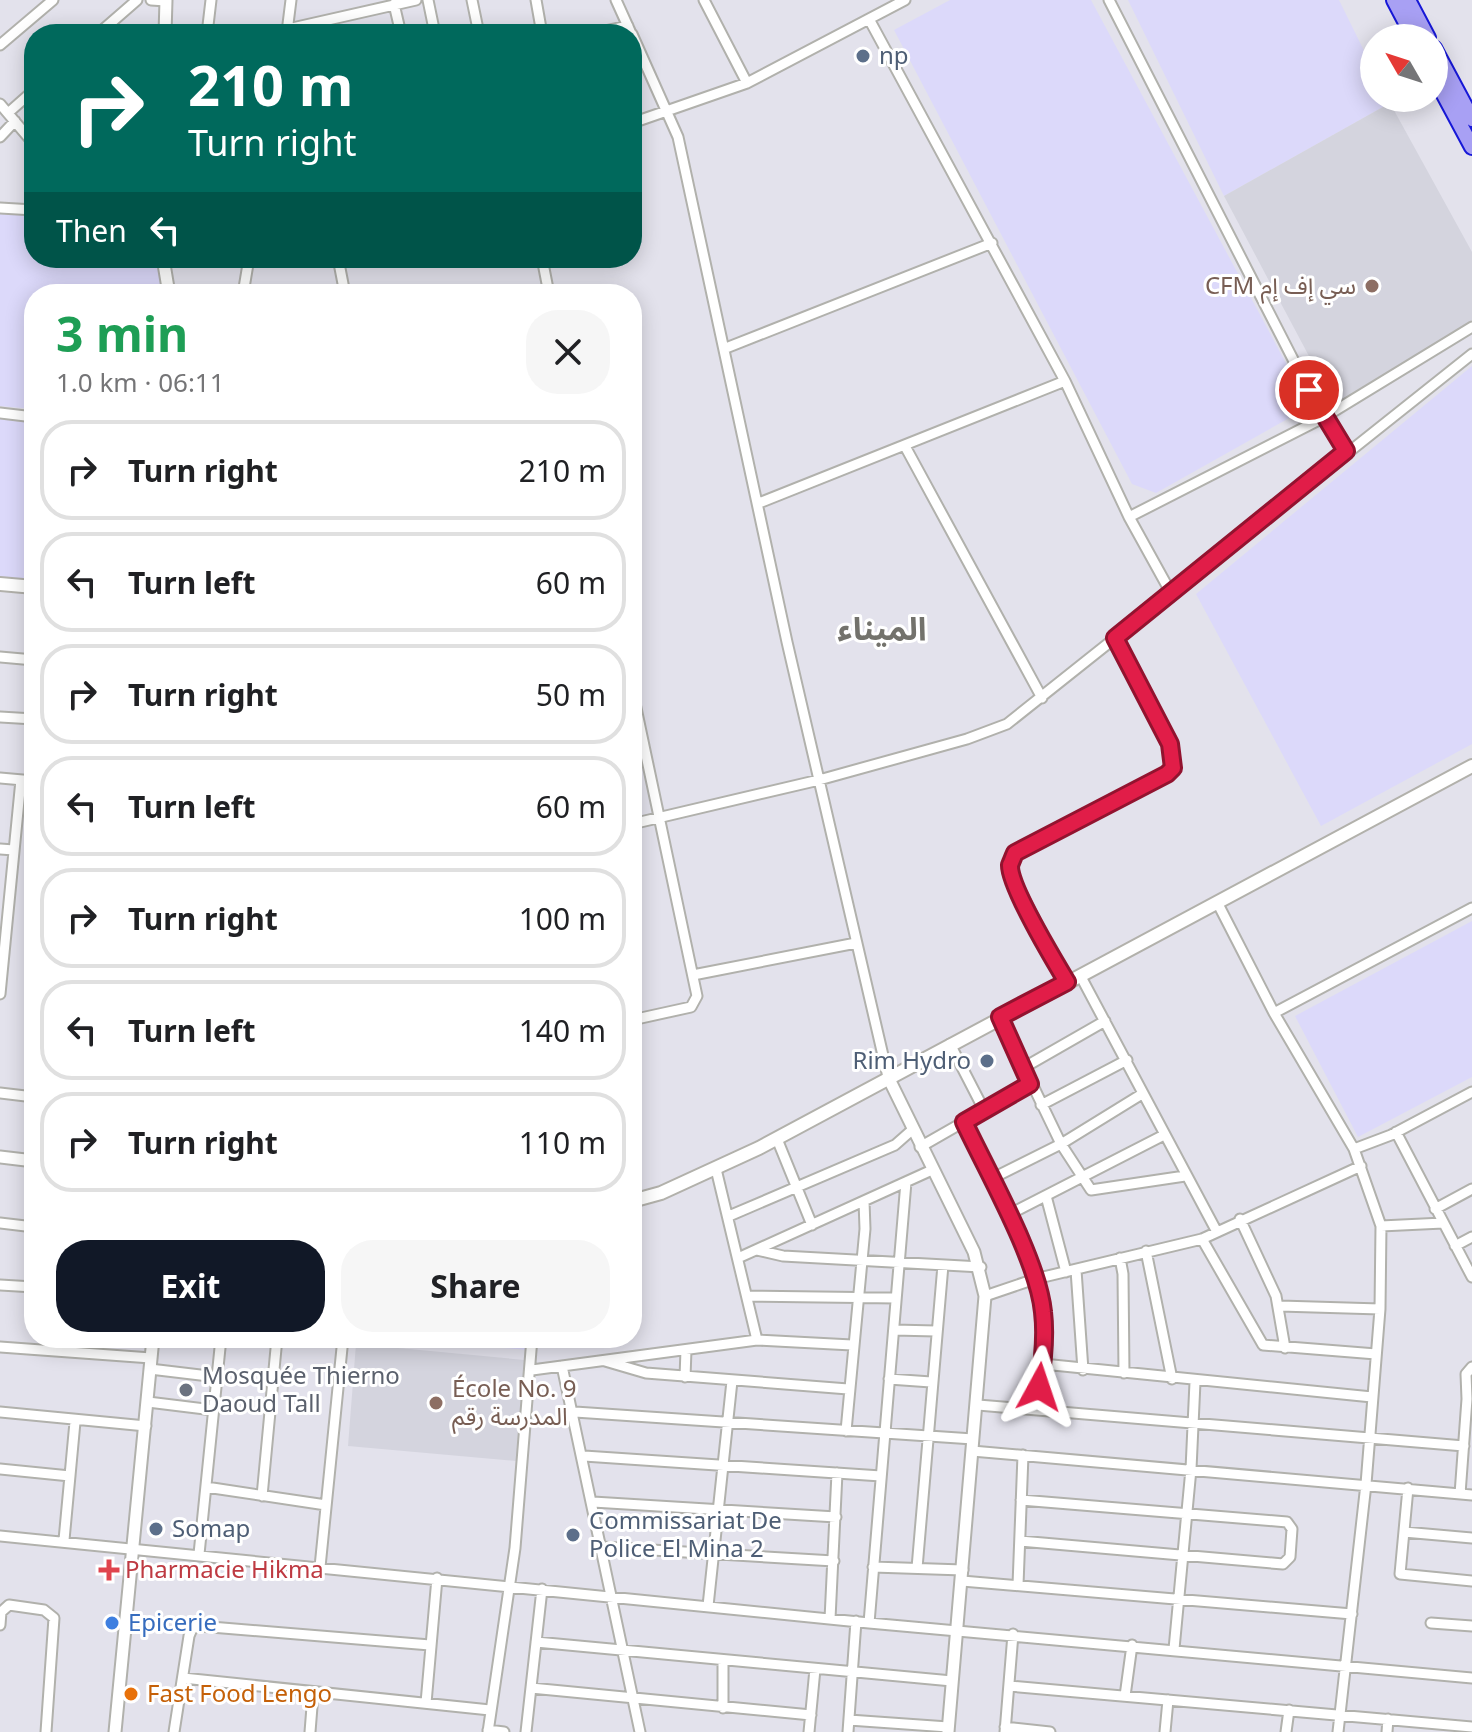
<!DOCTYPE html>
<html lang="en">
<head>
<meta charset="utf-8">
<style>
  body { margin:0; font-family:"Noto Sans","Noto Sans Arabic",sans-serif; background:#f6f6f6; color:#202124; height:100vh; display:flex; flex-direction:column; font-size:30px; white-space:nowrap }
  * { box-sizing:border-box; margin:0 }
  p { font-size:26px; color:#757577 }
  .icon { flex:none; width:44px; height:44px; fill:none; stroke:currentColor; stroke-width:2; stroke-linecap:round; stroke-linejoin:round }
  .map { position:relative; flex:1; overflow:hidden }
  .sheet { position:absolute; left:24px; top:284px; width:618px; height:1064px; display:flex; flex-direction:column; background:#fff; border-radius:32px; box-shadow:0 4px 20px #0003 }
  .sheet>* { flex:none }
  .top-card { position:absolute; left:24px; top:24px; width:618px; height:244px; border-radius:32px; box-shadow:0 4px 20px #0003; background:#00695c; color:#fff; overflow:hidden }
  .needle { width:52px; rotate:309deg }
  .fabs { position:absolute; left:1360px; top:24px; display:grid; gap:16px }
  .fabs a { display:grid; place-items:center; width:88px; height:88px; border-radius:50%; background:#fff; box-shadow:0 4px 20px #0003; font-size:40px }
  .pin { position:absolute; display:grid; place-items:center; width:68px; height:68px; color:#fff; margin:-34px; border:4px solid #fff; border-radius:50%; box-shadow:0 2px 8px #0007 }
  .me { position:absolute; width:88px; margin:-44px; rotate:5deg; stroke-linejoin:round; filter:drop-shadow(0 0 6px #0008) }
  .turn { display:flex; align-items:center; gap:28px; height:168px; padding:0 32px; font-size:36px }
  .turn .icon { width:104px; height:104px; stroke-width:2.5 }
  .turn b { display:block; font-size:56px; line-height:68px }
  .then { display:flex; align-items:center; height:76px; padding:0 32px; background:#0003; gap:16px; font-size:30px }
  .round { display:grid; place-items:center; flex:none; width:84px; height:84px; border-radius:32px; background:#f6f6f6 }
  .overview { display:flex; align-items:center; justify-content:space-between; height:136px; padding:0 32px }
  h1 { font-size:48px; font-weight:700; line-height:60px; color:#1e9e55 }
  .primary-button { display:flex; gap:16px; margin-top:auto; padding:16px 32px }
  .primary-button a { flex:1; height:92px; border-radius:32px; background:#111827; color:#fff; font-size:32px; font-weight:700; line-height:92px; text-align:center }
  .primary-button a+a { background:#f6f6f6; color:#202124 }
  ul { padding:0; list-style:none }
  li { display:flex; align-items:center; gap:24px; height:100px; margin:0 16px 12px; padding:0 16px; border:4px solid #e0e0e0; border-radius:32px }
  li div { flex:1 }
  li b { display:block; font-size:30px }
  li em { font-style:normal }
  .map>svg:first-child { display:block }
  .commercial { fill:#dcd9fa }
  .education { fill:#d4d4de }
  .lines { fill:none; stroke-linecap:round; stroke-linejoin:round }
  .minor-casing { stroke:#b1b1ac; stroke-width:13 }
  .tertiary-casing { stroke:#b1b1ac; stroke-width:15 }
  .secondary-casing { stroke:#b2b1ab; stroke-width:16 }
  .trunk-casing { stroke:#1718d7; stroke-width:18 }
  .minor { stroke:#fff; stroke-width:9 }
  .tertiary { stroke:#fff; stroke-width:11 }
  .secondary { stroke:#fff; stroke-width:12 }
  .trunk { stroke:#a8a0f4; stroke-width:14 }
  .route-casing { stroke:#92132f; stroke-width:20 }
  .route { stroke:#e11d48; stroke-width:14 }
  .service-dot { fill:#5c6f8a; stroke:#fff; stroke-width:3 }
  .education-dot { fill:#8d6e63; stroke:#fff; stroke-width:3 }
  .worship-dot { fill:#6b7280; stroke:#fff; stroke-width:3 }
  .health-dot { fill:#e0444e; stroke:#fff; stroke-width:3 }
  .shop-dot { fill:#3f7fe0; stroke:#fff; stroke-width:3 }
  .food-dot { fill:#e8710a; stroke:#fff; stroke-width:3 }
  .labels { text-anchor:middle; stroke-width:6; stroke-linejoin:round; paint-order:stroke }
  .service-label { font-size:24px; fill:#4e5e75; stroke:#fff; text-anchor:start }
  .education-label { font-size:24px; fill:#785e54; stroke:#fff; text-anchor:end }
  .worship-label { font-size:24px; fill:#5b616d; stroke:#fff; text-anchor:start }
  .health-label { font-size:24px; fill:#be3a42; stroke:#fff; text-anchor:start }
  .shop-label { font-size:24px; fill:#366cbe; stroke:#fff; text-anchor:start }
  .food-label { font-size:24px; fill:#c56008; stroke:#fff; text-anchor:start }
  .district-label { font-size:32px; font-weight:bold; fill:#73726c; stroke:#fff }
</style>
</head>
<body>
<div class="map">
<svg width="1472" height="1732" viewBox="0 0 1472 1732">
  <rect width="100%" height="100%" fill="#e3e2ec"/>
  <path class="commercial" d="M950,0H1091L1302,393L1291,417L1156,493L1132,484L894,30Z
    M1128,0H1339L1374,71V98H1388L1390,103L1224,196Z
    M0,213L34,216V258H160L165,294H34V409L0,406Z
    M1472,366V744L1321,826L1196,594Z
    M0,419L34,422V583L0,579Z
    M1472,921V1077L1358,1137L1295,1016Z
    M527,1338L528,1350L398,1339V1338Z"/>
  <path class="education" d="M1390,103L1472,252V320L1336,407L1224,196Z
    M356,1344L525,1360L517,1461L348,1446Z"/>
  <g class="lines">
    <g class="minor-casing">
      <path id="minor" d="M151,0L166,1
        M428,0L435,34
        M472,0L479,34
        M536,0L542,34
        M616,0L630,31
        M704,0L747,83
        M1109,0L1323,418L1346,451
        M394,4L401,34
        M869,19L1065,381L1129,517L1171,593
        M288,29L416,0
        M287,32L291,0
        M98,34L137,0
        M207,34L211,0
        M590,34L628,26
        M632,34L678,137L787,642L888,1077
        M0,45L53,0
        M0,104L34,144
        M8,113L34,90
        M632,123L747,83L905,0
        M0,137L15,121
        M0,208L34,210
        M338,258L345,294
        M542,258L549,294
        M243,294L249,258
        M726,348L992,243
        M0,413L34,417
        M906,448L1042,698
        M759,503L1065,381
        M1129,517L1323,418L1472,327
        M0,657L34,660
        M632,689L697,996L691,1007L632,1020
        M0,717L34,719
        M0,778L34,781
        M632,824L819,780L967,739L1007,724L1472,354
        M0,849L14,850
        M1217,902L1274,1013L1354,1149L1381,1226L1380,1309L1366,1484L1338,1732
        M693,975L856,943
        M1080,975L1217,1232
        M1067,982L1013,877L1010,864L1015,853L1167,774L1173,768L1170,744L1115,638
        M0,994L21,780
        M1274,1013L1472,908
        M1000,1017L1061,1144L1091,1190L1185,1176
        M950,1044L984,1110
        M1023,1068L1105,1021
        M0,1093L34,1097
        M1041,1105L1127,1060
        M964,1122C988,1172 1036,1257 1043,1311C1047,1343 1041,1378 1036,1410
        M1396,1132L1472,1277
        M777,1139L812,1225
        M920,1147L1030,1084
        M1354,1149L1391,1135L1472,1092
        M716,1169L757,1340
        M991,1179L1061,1144L1142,1094
        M1046,1196L1066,1272
        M1435,1209L1472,1189
        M1008,1215L1164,1135
        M729,1216L895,1145L912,1130
        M1240,1219L1276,1296L1285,1348
        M0,1223L34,1227
        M1381,1226L1443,1223
        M1202,1239L1263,1345L1376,1354
        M1455,1246L1472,1237
        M757,1250L783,1256L981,1267
        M1146,1251L1172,1379
        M738,1258L932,1170
        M1120,1258L1123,1274L1124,1373
        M1076,1270L1083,1370
        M0,1285L34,1287
        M747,1296L896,1298
        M985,1296L1035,1279L1202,1239L1361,1166
        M1280,1306L1380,1309
        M894,1330L936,1331
        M0,1347L151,1358
        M605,1361L646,1373L848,1389
        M1043,1364L1372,1397
        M562,1366L640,1732
        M150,1369L217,1377
        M532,1370L757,1340L852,1345
        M685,1377L686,1350
        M889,1379L931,1382
        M148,1402L213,1410
        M978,1405L1464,1446
        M0,1412L146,1426
        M575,1412L973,1439
        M846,1431L865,1229L864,1201
        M972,1451L1472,1495
        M584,1456L881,1476
        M0,1469L70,1476
        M206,1487L326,1505
        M1408,1488L1400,1574L1472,1581
        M1460,1494L1467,1399L1466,1374L1472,1367
        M262,1496L277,1338
        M593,1502L836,1517
        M1404,1532L1472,1538
        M0,1536L869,1623L1472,1678
        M64,1540L75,1422
        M1020,1541L1283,1564L1290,1557L1292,1529L1287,1522L1021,1500
        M602,1547L834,1561
        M199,1554L221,1338
        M320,1567L343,1338
        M873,1567L963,1570
        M917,1568L943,1265
        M962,1581L1352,1614
        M1018,1585L1023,1455
        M708,1606L732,1381
        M830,1619L837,1473
        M869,1623L906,1182
        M1431,1623L1472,1626
        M0,1625L1,1612L9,1605L44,1610L54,1618L46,1732
        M536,1642L952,1681
        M1174,1649L1191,1469L1195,1382
        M183,1678L490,1710
        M1009,1686L1472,1727
        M531,1688L811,1715
        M1125,1696L1132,1645
        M426,1703L437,1578
        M723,1708V1662
        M849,1720L948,1727
        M1005,1727L1050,1732
        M488,1730L504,1732
        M174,1732L189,1636L192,1629L199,1626L430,1645
        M310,1732L313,1694
        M488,1732L515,1548L532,1338
        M526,1732L542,1589
        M809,1732L815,1669
        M848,1732L856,1621
        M1005,1732L1013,1634
        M1165,1732L1168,1700
        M1286,1732L1289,1710
        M1387,1732L1388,1719"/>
    </g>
    <g class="tertiary-casing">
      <path id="tertiary" d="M165,34L166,0
        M163,258L169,294
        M888,1077L974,1252L985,1296L948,1732
        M0,1157L34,1161
        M115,1732L153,1338"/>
    </g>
    <g class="secondary-casing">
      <path id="secondary" d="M0,584L34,587
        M632,1201L661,1193L759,1148L1472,766"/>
    </g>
    <g class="trunk-casing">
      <path id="trunk" d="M1394,0L1414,38
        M1408,0L1428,38
        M1434,48L1472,119
        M1434,76L1472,147"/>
    </g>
    <use href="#minor" class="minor"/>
    <use href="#tertiary" class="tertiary"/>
    <use href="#secondary" class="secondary"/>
    <use href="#trunk" class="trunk"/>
  </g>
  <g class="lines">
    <g class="route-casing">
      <path id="route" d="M1039,1387C1043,1363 1046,1337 1043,1312C1038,1260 987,1171 964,1122L1030,1084L1000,1017L1067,982C1055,962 1009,886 1010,865C1011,863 1014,855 1015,853L1167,774L1173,768L1170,744L1115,638L1346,451L1309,390"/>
    </g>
    <use href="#route" class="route"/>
  </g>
  <g class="service-dot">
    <circle cx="863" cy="56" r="8"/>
    <circle cx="987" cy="1061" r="8"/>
    <circle cx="156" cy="1529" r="8"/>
    <circle cx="573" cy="1535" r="8"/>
  </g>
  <g class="education-dot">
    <circle cx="1372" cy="286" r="8"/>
    <circle cx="436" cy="1403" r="8"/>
  </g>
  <circle class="worship-dot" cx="186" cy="1390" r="8"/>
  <path class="health-dot" d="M105 1558h8v8h8v8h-8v8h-8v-8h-8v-8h8z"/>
  <circle class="shop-dot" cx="112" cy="1623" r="8"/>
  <circle class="food-dot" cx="131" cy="1694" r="8"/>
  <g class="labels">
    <g class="service-label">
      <text x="879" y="64">np</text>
      <text x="971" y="1069" text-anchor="end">Rim Hydro</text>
      <text x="589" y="1529">Commissariat De<tspan x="589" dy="28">Police El Mina 2</tspan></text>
      <text x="172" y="1537">Somap</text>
    </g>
    <g class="education-label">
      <text x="1356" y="294">CFM سي إف إم</text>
      <text x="452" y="1397" text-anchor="start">École No. 9<tspan x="452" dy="28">المدرسة رقم</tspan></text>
    </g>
    <g class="worship-label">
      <text x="202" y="1384">Mosquée Thierno<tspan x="202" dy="28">Daoud Tall</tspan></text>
    </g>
    <g class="health-label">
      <text x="125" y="1578">Pharmacie Hikma</text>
    </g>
    <g class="shop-label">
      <text x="128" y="1631">Epicerie</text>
    </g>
    <g class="food-label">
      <text x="147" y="1702">Fast Food Lengo</text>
    </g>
    <g class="district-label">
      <text x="882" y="640">الميناء</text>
    </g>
  </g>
</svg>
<div class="fabs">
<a><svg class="needle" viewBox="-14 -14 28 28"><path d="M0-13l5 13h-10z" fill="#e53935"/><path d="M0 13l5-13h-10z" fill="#757577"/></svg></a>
</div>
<div class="pin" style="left:1309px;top:390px;background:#d93025"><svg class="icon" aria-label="arrive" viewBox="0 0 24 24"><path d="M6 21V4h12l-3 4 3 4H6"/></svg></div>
<svg class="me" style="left:1039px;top:1387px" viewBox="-20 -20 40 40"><path d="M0-17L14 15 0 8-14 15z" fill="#e11d48" stroke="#fff" stroke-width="4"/></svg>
<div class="top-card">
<div class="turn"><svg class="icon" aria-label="right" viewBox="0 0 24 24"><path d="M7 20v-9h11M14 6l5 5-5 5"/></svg><div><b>210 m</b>Turn right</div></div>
<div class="then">Then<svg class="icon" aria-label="left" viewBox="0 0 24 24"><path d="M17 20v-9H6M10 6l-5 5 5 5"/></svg></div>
</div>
<section class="sheet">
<div class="overview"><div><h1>3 min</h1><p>1.0 km · 06:11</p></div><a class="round"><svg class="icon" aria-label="close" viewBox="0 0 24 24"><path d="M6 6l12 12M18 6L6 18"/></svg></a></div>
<ul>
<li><svg class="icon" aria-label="right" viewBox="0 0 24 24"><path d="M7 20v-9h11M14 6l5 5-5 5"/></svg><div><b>Turn right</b></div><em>210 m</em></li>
<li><svg class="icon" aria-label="left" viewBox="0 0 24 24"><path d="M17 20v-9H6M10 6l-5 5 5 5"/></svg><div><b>Turn left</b></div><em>60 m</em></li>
<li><svg class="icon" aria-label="right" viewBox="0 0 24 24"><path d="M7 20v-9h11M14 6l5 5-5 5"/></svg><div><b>Turn right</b></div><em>50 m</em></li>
<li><svg class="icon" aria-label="left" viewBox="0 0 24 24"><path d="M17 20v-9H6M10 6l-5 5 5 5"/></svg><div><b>Turn left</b></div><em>60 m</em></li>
<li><svg class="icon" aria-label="right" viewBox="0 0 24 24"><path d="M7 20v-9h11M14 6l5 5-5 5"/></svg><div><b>Turn right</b></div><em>100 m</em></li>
<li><svg class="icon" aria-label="left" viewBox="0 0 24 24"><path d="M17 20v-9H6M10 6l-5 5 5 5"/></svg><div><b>Turn left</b></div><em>140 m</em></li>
<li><svg class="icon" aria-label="right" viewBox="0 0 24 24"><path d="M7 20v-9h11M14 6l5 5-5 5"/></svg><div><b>Turn right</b></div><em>110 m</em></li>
</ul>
<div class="primary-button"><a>Exit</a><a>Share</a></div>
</section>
</div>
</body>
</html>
